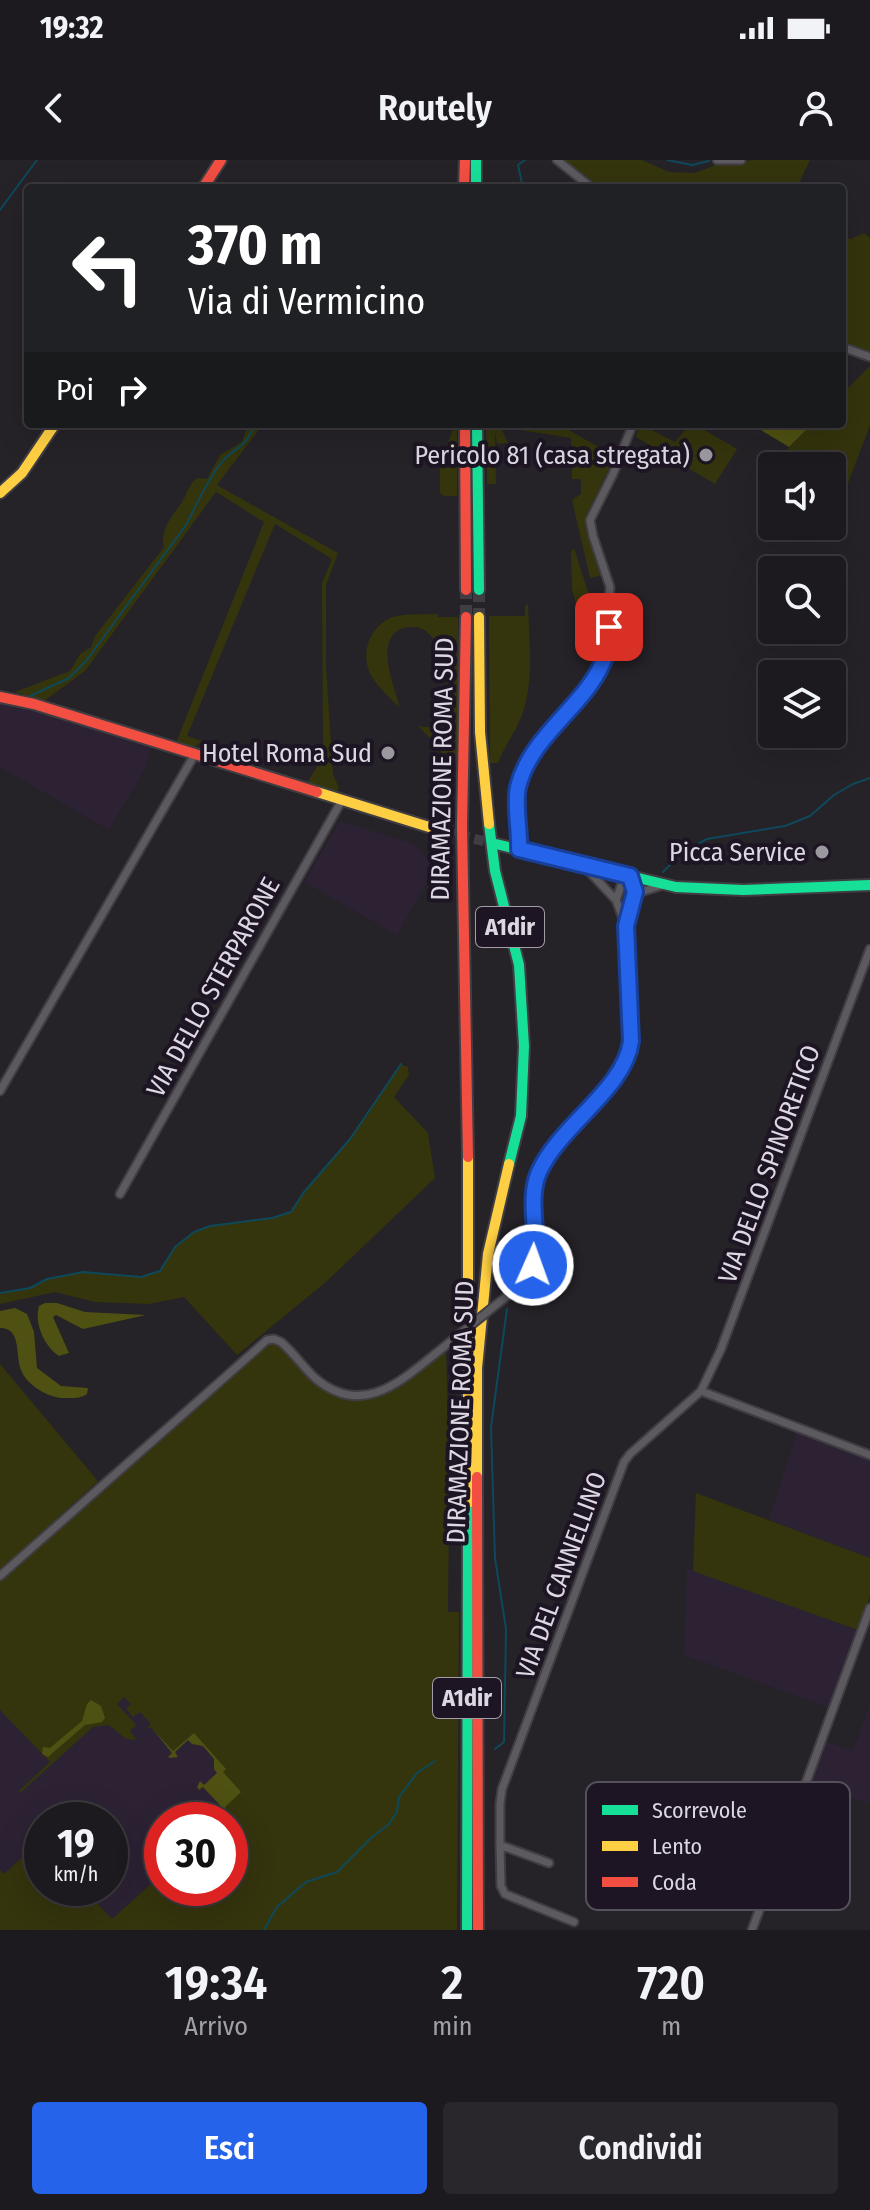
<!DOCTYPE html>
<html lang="it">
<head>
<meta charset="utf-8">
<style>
  body { margin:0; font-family:"Fira Sans Condensed",sans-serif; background:#29272b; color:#f1f3f6; height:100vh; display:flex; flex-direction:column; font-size:30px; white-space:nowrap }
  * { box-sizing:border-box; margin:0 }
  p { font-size:26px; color:#a0a1a4 }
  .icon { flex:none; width:44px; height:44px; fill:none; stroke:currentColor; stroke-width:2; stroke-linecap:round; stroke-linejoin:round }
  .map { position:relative; height:1770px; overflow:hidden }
  .sheet { display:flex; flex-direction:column; background:#1c1a1e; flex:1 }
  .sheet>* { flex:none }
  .guide { position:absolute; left:24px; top:24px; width:822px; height:244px; border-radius:8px; box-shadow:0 8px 32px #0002,0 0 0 2px #3a383c; background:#202124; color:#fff; overflow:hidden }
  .tools { position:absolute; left:758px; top:292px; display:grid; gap:16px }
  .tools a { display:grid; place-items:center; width:88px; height:88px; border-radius:8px; background:#1c1a1e; box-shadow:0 8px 32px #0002,0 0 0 2px #3a383c; font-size:40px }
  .speed { position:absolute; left:24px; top:1642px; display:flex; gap:16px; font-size:40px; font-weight:700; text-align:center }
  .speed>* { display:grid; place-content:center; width:104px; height:104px; border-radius:50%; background:#1c1a1e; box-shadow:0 8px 32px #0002,0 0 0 2px #3a383c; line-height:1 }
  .speed small { font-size:20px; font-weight:400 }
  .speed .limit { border:12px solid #d22; background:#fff; color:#111 }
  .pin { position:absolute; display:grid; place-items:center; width:68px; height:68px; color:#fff; margin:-34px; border-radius:16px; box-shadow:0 4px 12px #0006 }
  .me { position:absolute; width:88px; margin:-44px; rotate:2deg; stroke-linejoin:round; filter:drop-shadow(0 0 6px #0008) }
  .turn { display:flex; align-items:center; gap:28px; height:168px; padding:0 32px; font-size:36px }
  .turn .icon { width:104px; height:104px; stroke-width:2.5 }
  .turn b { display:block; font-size:56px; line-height:68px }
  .then { display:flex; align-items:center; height:76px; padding:0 32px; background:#0003; gap:16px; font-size:30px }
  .eta { display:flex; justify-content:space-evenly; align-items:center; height:136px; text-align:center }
  .eta b { font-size:48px; font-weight:600; line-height:56px }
  .primary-button { display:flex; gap:16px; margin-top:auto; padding:16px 32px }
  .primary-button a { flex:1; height:92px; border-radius:8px; background:#2563eb; color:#fff; font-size:32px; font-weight:600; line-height:92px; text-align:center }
  .primary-button a+a { background:#29272b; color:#f1f3f6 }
  .status { display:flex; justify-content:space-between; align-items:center; height:56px; padding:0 40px; background:#1c1a1e; direction:ltr }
  .status svg { height:22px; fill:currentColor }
  header { display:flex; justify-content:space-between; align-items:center; height:104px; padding:0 32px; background:#1c1a1e; font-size:36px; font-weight:600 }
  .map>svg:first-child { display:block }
  .built { fill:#2c2234; fill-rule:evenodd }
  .green { fill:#34350d }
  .forest { fill:#4f5112 }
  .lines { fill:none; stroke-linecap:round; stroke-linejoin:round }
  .stream { stroke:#0e495b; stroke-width:2 }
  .secondary-tunnel { stroke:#403d44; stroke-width:10; stroke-dasharray:10 5; stroke-linecap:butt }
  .highway-tunnel { stroke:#403d44; stroke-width:12; stroke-dasharray:12 6; stroke-linecap:butt }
  .street-casing { stroke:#403d43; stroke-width:11 }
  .fast-casing { stroke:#403d43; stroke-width:14 }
  .slow-casing { stroke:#403d43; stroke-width:14 }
  .jam-casing { stroke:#403d43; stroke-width:14 }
  .street { stroke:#5c595f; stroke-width:7 }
  .fast { stroke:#16e098; stroke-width:10 }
  .slow { stroke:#ffcf43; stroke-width:10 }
  .jam { stroke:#f24e42; stroke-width:10 }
  .street-bridge-casing { stroke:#403d43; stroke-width:11; stroke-linecap:butt }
  .street-bridge { stroke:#5c595f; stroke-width:7 }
  .route-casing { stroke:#184099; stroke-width:20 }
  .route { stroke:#2563eb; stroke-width:14 }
  .poi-dot { fill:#9c98a0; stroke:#1d1523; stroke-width:3 }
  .labels { text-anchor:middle; stroke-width:8; stroke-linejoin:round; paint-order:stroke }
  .shield { fill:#1d1523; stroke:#a39da8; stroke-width:2 }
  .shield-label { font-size:24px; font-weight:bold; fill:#dcd7e1 }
  .poi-label { font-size:26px; fill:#dcd7e1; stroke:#1d1523; text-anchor:end }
  .street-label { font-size:26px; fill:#dcd7e1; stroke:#1d1523 }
  .key { fill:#1d1523; stroke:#564f5c; stroke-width:2 }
  .key-label { font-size:22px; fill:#dcd7e1 }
</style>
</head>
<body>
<div class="status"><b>19:32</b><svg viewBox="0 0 49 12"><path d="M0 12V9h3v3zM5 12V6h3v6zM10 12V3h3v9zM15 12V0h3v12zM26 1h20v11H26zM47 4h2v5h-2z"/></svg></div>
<header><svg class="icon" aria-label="back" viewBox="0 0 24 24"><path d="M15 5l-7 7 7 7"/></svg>Routely<svg class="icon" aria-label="person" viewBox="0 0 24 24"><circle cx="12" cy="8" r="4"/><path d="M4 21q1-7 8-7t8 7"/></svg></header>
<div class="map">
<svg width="870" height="1770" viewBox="0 0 870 1770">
  <rect width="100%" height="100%" fill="#252228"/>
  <path class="built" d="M0,541L15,544L151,588L145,609L109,670L0,607Z
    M340,661L414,684L427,698L431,710L430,717L397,775L304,722Z
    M797,1272L870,1298V1398L769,1360Z
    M687,1408L858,1470L830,1548L684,1495Z
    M0,1428L265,1621L223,1660H162V1714L100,1770H0ZM42,1660H110V1728H42Z
    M870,1544V1644L814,1624L809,1615L825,1581L853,1591Z"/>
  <path class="green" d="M562,0H642L669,12L695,13L718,4L753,0H810L799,23L805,28H595Z
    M864,73L870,78V193L842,183V77L851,79Z
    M870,206V265L847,326L832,321V306H790L776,301L812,264H842V234Z
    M248,264H263L217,325L338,393L326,425V505L333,614L339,628L335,634L306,625L323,596L322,423L332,399L275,364L187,576L212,584V589L298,623L207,593L208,588L199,583L193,589L176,583L264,362L216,332L85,511L44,541L15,532L70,511L80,494L91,487L95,476L164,387C159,372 172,356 180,345C187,336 187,326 197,318L207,319L220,295L242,282Z
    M486,264H499L508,283L497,284L495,271L496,324H487Z
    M510,264H558L615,296L585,358L588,375L603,415L590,418L572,340L581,334V319H572L571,278L514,269Z
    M640,264L675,282L690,264H694L737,289L715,324L636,277Z
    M453,269H457V336H444L440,333V303Z
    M574,388L590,438L580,440V450L597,494L589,493L572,429L571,392Z
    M528,444C529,479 534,519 523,552C517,571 505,584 498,603H490L489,456H525V446Z
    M438,454V457H458L459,564L456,603L450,608L437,585L418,566C436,570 449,562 452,544L436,483C431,474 423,466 411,467C370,470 394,525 400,548C391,539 381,530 374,520C358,498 368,466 393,457C407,453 423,455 438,454Z
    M401,904L408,907L409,915L394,937L428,973L435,1018L326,1122L237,1195L184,1137L149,1144L95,1142L55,1132L0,1144V1133L30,1128L47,1119L83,1112L141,1117L160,1111L175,1087L194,1072L210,1066L272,1058L291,1052L304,1032L326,1008L368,954Z
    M271,1183C285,1185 294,1199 303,1210C357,1270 399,1228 446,1191L451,1344L449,1358L448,1452H459L457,1770H0V1710L4,1714L37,1684L42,1690V1728H76L91,1745L95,1741L112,1759L162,1714V1728H230V1660H220L230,1653L224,1647L223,1612L225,1609L194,1573L173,1591L151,1567L145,1570L151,1564L140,1552L133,1557L126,1549L131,1544L124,1537L117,1544L136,1565L130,1571L137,1580L126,1579L109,1565L93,1567L20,1633L19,1631L50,1602L0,1550V1420L220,1224Z
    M0,1204L98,1321L0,1410Z
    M696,1333L870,1398V1436L858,1470L693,1411Z"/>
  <path class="forest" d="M759,264H812L789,287L756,267Z
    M45,1143H57L85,1152L146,1155L83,1169L56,1155L53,1157L69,1193L59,1196C44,1186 34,1163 39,1146Z
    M15,1148L27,1154L34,1172L37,1208L61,1226L88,1228L87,1234C80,1239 71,1238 62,1238C47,1237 26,1224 21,1210C15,1195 22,1168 0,1168V1151Z
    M91,1540L101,1546L105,1558L102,1562L85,1565L48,1597L42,1594L43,1587L50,1588L82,1561L87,1544Z
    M151,1567L173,1591L194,1573L226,1609L223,1612L241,1632L225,1647L229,1655L203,1627L199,1630L197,1627L200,1621L204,1625L217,1613L214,1609V1599L203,1586L192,1584L188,1580L175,1592L178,1597L170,1598L168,1597L172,1593Z"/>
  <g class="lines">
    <path class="stream" d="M667,0L692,5L709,1
      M523,28L518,5L525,0
      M0,50L37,0
      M30,536L69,518L86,501L186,365C197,344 206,322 221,303C235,286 246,290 254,264
      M663,712L684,691L707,679L785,666L810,656L834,635L853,624L870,618
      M0,1133L30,1128L47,1119L83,1112L141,1117L160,1111L175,1087L194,1072L210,1066L272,1058L291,1052L304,1032L350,979L401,904
      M495,1589L504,1582L506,1469L495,1398L491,1267L507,1149
      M264,1770L276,1748L292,1734L306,1722L337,1712L371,1678L389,1664L397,1652L399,1637L417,1613L435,1601"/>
    <path class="secondary-tunnel" d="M445,672L496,684"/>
    <path class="highway-tunnel" d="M479,430V457
      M466,457V430"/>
    <g class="street-casing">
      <path id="street" d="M557,0L592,28
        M717,0H741
        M842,187L870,197
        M519,689L517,635L522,615L548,573L597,514L605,496L610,427L593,376L590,360L613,314L633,264
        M583,705L616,740
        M633,737L644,731L663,725
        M0,931L195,594
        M120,1034L342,640
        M507,1136C555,1096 523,1071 535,1022C550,966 632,930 631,875L626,766L635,729L630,716L621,726L616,740L626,766
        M701,1231L870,1295
        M0,1416L267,1180L274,1179L281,1182C294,1193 303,1207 315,1218C363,1259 402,1220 440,1190
        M500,1685L501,1726L505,1734L574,1762
        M549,1703L500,1685V1644L502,1629L624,1302L630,1294L701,1231L721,1189L870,789
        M752,1770L870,1448"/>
    </g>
    <g class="fast-casing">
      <path id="fast" d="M476,0V28
        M477,264L479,430
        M489,664L495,711L519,805L524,886L521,956L509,1004
        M496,684L676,727L743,730L870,725
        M467,1770L468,1343"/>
    </g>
    <g class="slow-casing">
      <path id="slow" d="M0,333L22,313L55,264
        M479,457L480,572L489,664
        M317,632L445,672
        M477,1317V1208L488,1094L509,1004
        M468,1343V997"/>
    </g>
    <g class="jam-casing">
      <path id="jam" d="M203,28L221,0
        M464,28L465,0
        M465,264L466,430
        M466,457L462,666L468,997
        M0,537L34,544L317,632
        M477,1317L478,1770"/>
    </g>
    <use href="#street" class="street"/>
    <use href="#fast" class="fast"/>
    <use href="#slow" class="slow"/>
    <use href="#jam" class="jam"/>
    <g class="street-bridge-casing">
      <path id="street-bridge" d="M440,1190L507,1136"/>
    </g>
    <use href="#street-bridge" class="street-bridge"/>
  </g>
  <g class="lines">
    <g class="route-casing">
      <path id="route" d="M533,1105C541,1075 526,1042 539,1012C560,965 625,929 631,881L626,766L635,732L630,716L519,689C520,669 514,646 518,627C530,577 583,547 602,504C608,493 608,480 609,467"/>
    </g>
    <use href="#route" class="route"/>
  </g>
  <g class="poi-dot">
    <circle cx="706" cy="295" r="8"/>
    <circle cx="388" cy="593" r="8"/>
    <circle cx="822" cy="692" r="8"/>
  </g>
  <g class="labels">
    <g class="shield">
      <rect x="476" y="747" width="68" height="40" rx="6"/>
      <rect x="433" y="1518" width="68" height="40" rx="6"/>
    </g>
    <g class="shield-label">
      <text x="510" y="775">A1dir</text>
      <text x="467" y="1546">A1dir</text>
    </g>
    <g class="poi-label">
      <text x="690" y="304">Pericolo 81 (casa stregata)</text>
      <text x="372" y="602">Hotel Roma Sud</text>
      <text x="806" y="701">Picca Service</text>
    </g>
    <g class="street-label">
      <text transform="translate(442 609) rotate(-89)" y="9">DIRAMAZIONE ROMA SUD</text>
      <text transform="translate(213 827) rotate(-61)" y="9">VIA DELLO STERPARONE</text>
      <text transform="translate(769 1004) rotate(-70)" y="9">VIA DELLO SPINORETICO</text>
      <text transform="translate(460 1252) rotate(-88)" y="9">DIRAMAZIONE ROMA SUD</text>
      <text transform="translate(561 1415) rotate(-70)" y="9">VIA DEL CANNELLINO</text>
    </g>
  </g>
  <rect x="586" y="1622" width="264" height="128" rx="12" class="key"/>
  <rect x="602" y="1645" width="36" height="10" fill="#16e098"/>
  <rect x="602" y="1681" width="36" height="10" fill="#ffcf43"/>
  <rect x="602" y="1717" width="36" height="10" fill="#f24e42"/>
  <g class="key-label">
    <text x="652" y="1658">Scorrevole</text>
    <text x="652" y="1694">Lento</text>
    <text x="652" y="1730">Coda</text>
  </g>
</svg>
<div class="tools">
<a><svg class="icon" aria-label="sound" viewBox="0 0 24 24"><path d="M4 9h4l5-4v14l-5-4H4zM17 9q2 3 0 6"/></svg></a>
<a><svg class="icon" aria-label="search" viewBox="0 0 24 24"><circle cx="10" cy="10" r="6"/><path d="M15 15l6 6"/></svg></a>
<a><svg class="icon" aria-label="layers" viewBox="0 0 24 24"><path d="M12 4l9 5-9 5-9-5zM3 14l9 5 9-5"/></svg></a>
</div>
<div class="speed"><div>19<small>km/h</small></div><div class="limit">30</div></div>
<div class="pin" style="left:609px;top:467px;background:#d93025"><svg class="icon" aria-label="arrive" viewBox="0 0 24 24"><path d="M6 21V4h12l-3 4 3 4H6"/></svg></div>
<svg class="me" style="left:533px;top:1105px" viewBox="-20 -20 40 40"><circle r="17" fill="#2563eb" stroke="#fff" stroke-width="3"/><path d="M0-11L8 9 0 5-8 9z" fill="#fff"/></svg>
<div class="guide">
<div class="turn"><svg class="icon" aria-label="left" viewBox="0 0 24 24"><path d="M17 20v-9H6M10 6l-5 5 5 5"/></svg><div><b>370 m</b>Via di Vermicino</div></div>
<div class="then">Poi<svg class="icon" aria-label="right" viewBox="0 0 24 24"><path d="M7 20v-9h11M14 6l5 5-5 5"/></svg></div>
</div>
</div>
<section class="sheet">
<div class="eta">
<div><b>19:34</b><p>Arrivo</p></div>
<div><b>2</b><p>min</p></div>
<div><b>720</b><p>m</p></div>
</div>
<div class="primary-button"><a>Esci</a><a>Condividi</a></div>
</section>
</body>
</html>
